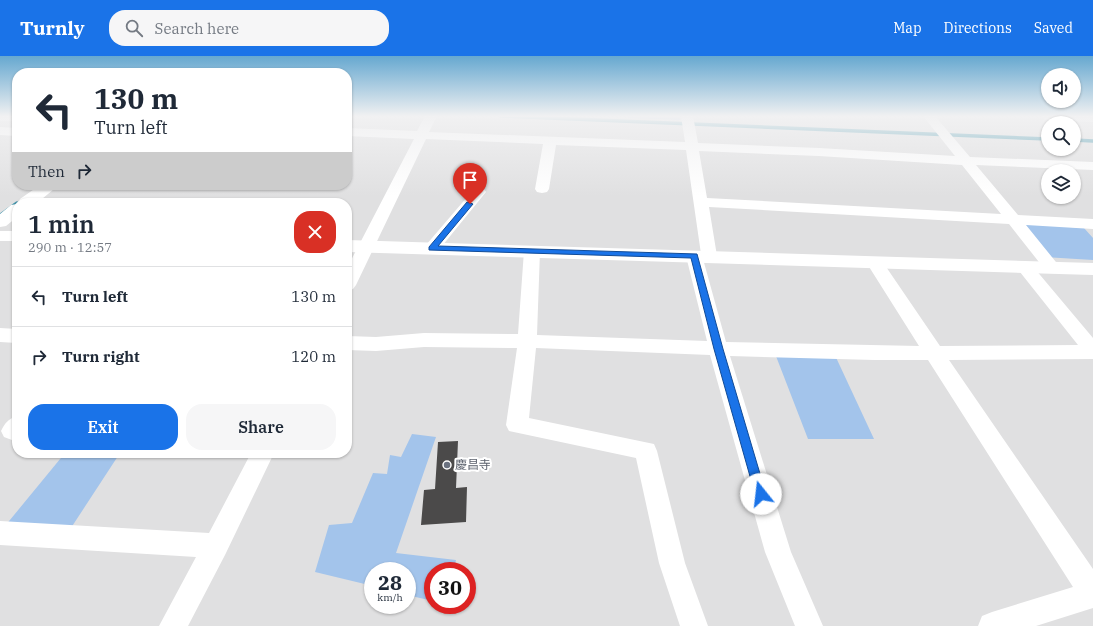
<!DOCTYPE html>
<html lang="en">
<head>
<meta charset="utf-8">
<style>
  body { margin:0; font-family:"IBM Plex Serif","Noto Sans JP",serif; background:#f6f6f7; color:#1f2937; height:100vh; display:flex; flex-direction:column; font-size:15px; white-space:nowrap }
  * { box-sizing:border-box; margin:0 }
  p { font-size:13px; color:#747a83 }
  .icon { flex:none; width:22px; height:22px; fill:none; stroke:currentColor; stroke-width:2; stroke-linecap:round; stroke-linejoin:round }
  .map { position:relative; flex:1; overflow:hidden }
  .drawer { position:absolute; left:12px; top:142px; width:340px; height:260px; display:flex; flex-direction:column; background:#fff; border-radius:16px; box-shadow:0 1px 3px #0004 }
  .drawer>* { flex:none }
  .top-card { position:absolute; left:12px; top:12px; width:340px; height:122px; border-radius:16px; box-shadow:0 1px 3px #0004; background:#fff; color:#1f2937; overflow:hidden }
  .fabs { position:absolute; left:1041px; top:12px; display:grid; gap:8px }
  .fabs a { display:grid; place-items:center; width:40px; height:40px; border-radius:50%; background:#fff; box-shadow:0 1px 3px #0004; font-size:20px }
  .speed { position:absolute; left:364px; top:506px; display:flex; gap:8px; font-size:20px; font-weight:700; text-align:center }
  .speed>* { display:grid; place-content:center; width:52px; height:52px; border-radius:50%; background:#fff; box-shadow:0 1px 3px #0004; line-height:1 }
  .speed small { font-size:10px; font-weight:400 }
  .speed .limit { border:6px solid #d22; background:#fff; color:#111 }
  .pin { position:absolute; display:grid; place-items:center; width:34px; height:34px; color:#fff; margin:-41px -17px; border-radius:50% 50% 50% 0; rotate:-45deg; box-shadow:0 0 4px #0007 }
  .pin .icon { rotate:45deg }
  .me { position:absolute; width:44px; margin:-22px; rotate:344deg; stroke-linejoin:round; filter:drop-shadow(0 0 3px #0008) }
  .turn { display:flex; align-items:center; gap:14px; height:84px; padding:0 16px; font-size:18px }
  .turn .icon { width:52px; height:52px; stroke-width:2.5 }
  .turn b { display:block; font-size:28px; line-height:34px }
  .then { display:flex; align-items:center; height:38px; padding:0 16px; background:#0003; gap:8px; font-size:15px }
  .round { display:grid; place-items:center; flex:none; width:42px; height:42px; border-radius:16px; background:#f6f6f7 }
  .overview { display:flex; align-items:center; justify-content:space-between; height:68px; padding:0 16px }
  h1 { font-size:24px; font-weight:600; line-height:30px }
  .cta { display:flex; gap:8px; margin-top:auto; padding:8px 16px }
  .cta a { flex:1; height:46px; border-radius:16px; background:#1a73e8; color:#fff; font-size:16px; font-weight:600; line-height:46px; text-align:center }
  .cta a+a { background:#f6f6f7; color:#1f2937 }
  ul { padding:0; list-style:none }
  li { display:flex; align-items:center; gap:12px; height:60px; padding:0 16px; border-top:1px solid #e0e1e3 }
  li div { flex:1 }
  li b { display:block; font-size:15px }
  li em { font-style:normal }
  header { display:flex; align-items:center; gap:24px; box-sizing:border-box; height:56px; padding:0 20px; background:#1a73e8; color:#fff }
  header strong { font-size:19px }
  nav { display:flex; gap:22px; margin-inline-start:auto; font-size:14px }
  .search { width:280px; height:36px; background:#f6f6f7; display:flex; align-items:center; gap:10px; box-sizing:border-box; padding:0 14px; border-radius:16px; color:#747a83; font-size:15px }
  .map>svg:first-child { display:block }
  .green { fill:#a3c4eb }
  .lines { fill:none; stroke-linecap:round; stroke-linejoin:round }
  .stream-far1 { stroke:#4395ac; stroke-width:3.5 }
  .stream { stroke:#4395ac; stroke-width:4.5 }
  .building { fill:#4b4a4a }
  .street { fill:#fff; fill-rule:evenodd }
  .secondary { fill:#fff; fill-rule:evenodd }
  .route { fill:#1a73e8; stroke:#114b97 }
  .worship-dot { fill:#6b7280; stroke:#fff; stroke-width:1.5 }
  .labels { text-anchor:middle; stroke-width:4; stroke-linejoin:round; paint-order:stroke }
  .near-worship-label { font-size:12px; fill:#5b616d; stroke:#fff; text-anchor:start }
</style>
</head>
<body>
<header>
<strong>Turnly</strong>
<div class="search"><svg class="icon" aria-label="search" viewBox="0 0 24 24"><circle cx="10" cy="10" r="6"/><path d="M15 15l6 6"/></svg>Search here</div>
<nav><a>Map</a><a>Directions</a><a>Saved</a></nav>
</header>
<div class="map">
<svg width="1093" height="570" viewBox="0 0 1093 570">
  <rect width="100%" height="100%" fill="#e0e0e1"/>
  <path class="green" d="M628,60H680V64L628,62Z
    M1016,167L1084,172L1093,182V204L1044,201Z
    M774,295H833L874,383H808Z
    M412,378L436,381L396,497L456,504L453,515H433V545L407,539V515H373V530L315,516L329,469L352,467L373,417L387,418L390,399L401,401Z
    M65,397H120L69,475L5,470Z"/>
  <g class="lines">
    <path class="stream-far1" d="M501,60L1048,83
      M1074,84L1093,85
      M14,150L17,147"/>
    <path class="stream" d="M0,160L15,149"/>
  </g>
  <path class="building" d="M458,385L456,432L467,431L466,466L421,469L424,434L435,433L438,386Z"/>
  <g class="lines">
    <path class="street" d="M0,60H17V65H0Z
      M425,60H437L429,76L685,86L681,60H693L698,87L819,92L955,100L923,60H935L970,101L1093,106V114L976,109L1018,159L1093,163V173L1026,169L1060,211L1058,215L1052,216L1046,215L1009,168L709,151L717,200L715,203L709,205L703,203L726,286L919,290L866,206L868,202L874,201L880,202L940,290L1078,289L1016,211L1018,207L1024,206L1030,207L1093,282V303L949,304L1093,513V552L1036,570H978L982,560L992,556L1073,531L928,304H875L730,300L791,496L823,570H795L765,496L710,299L536,292L529,362L654,388L657,395L685,507L708,570H680L659,507L636,402L509,375L506,369L517,292L424,291L376,295L347,294V280L376,281L424,277L518,278L524,195L526,192L532,190L538,192L540,195L537,279L707,285L686,200L688,197L694,195L701,198L686,94L556,89L549,133L547,136L542,137L537,136L535,133L543,88L426,83L356,229L353,233L347,235V212L414,83L347,80V72L417,75ZM699,95L819,100L962,109L1001,158L707,142Z
      M0,71L17,72V80L0,79Z
      M200,129H230L231,130L229,133C221,135 210,134 202,132Z
      M479,132L484,133L486,136L438,195L432,197L426,195L424,192L426,189L474,133Z
      M0,272L17,273V287L0,286Z
      M17,360V382L12,384L4,381L1,375C5,367 8,363 17,360Z
      M251,397H274L225,499L188,570H159L196,501L0,489V465L209,477Z"/>
    <path class="secondary" d="M1042,60H1093V66L1049,64L1044,63Z
      M40,129H59L37,147H18L20,143Z
      M17,148V161L6,170L0,171V158L11,149Z
      M0,175H17V185H0Z
      M347,184L1093,207V219L347,196Z"/>
  </g>
  <linearGradient id="sky" x2="0" y2="1"><stop stop-color="#66a8d0"/><stop offset="0.43" stop-color="#f1f1f2"/><stop offset="1" stop-color="#f1f1f2" stop-opacity="0"/></linearGradient>
  <rect width="1093" height="140" fill="url(#sky)"/>
  <path class="route" d="M467,146L473,148L438,190L697,198L723,293L766,438L765,442L761,443L757,442L755,438L714,293L691,202L429,194V191Z"/>
  <circle class="worship-dot" cx="447" cy="409" r="4"/>
  <g class="labels">
    <g class="near-worship-label">
      <text x="455" y="413">慶昌寺</text>
    </g>
  </g>
</svg>
<div class="fabs">
<a><svg class="icon" aria-label="sound" viewBox="0 0 24 24"><path d="M4 9h4l5-4v14l-5-4H4zM17 9q2 3 0 6"/></svg></a>
<a><svg class="icon" aria-label="search" viewBox="0 0 24 24"><circle cx="10" cy="10" r="6"/><path d="M15 15l6 6"/></svg></a>
<a><svg class="icon" aria-label="layers" viewBox="0 0 24 24"><path d="M12 4l9 5-9 5-9-5zM3 14l9 5 9-5"/></svg></a>
</div>
<div class="speed"><div>28<small>km/h</small></div><div class="limit">30</div></div>
<div class="pin" style="left:470px;top:148px;background:#d93025"><svg class="icon" aria-label="arrive" viewBox="0 0 24 24"><path d="M6 21V4h12l-3 4 3 4H6"/></svg></div>
<svg class="me" style="left:761px;top:438px" viewBox="-20 -20 40 40"><circle r="19" fill="#fff"/><path d="M0-13L10 11 0 6-10 11z" fill="#1a73e8"/></svg>
<div class="top-card">
<div class="turn"><svg class="icon" aria-label="left" viewBox="0 0 24 24"><path d="M17 20v-9H6M10 6l-5 5 5 5"/></svg><div><b>130 m</b>Turn left</div></div>
<div class="then">Then<svg class="icon" aria-label="right" viewBox="0 0 24 24"><path d="M7 20v-9h11M14 6l5 5-5 5"/></svg></div>
</div>
<section class="drawer">
<div class="overview"><div><h1>1 min</h1><p>290 m · 12:57</p></div><a class="round" style="background:#d93025;color:#fff"><svg class="icon" aria-label="close" viewBox="0 0 24 24"><path d="M6 6l12 12M18 6L6 18"/></svg></a></div>
<ul>
<li><svg class="icon" aria-label="left" viewBox="0 0 24 24"><path d="M17 20v-9H6M10 6l-5 5 5 5"/></svg><div><b>Turn left</b></div><em>130 m</em></li>
<li><svg class="icon" aria-label="right" viewBox="0 0 24 24"><path d="M7 20v-9h11M14 6l5 5-5 5"/></svg><div><b>Turn right</b></div><em>120 m</em></li>
</ul>
<div class="cta"><a>Exit</a><a>Share</a></div>
</section>
</div>
</body>
</html>
